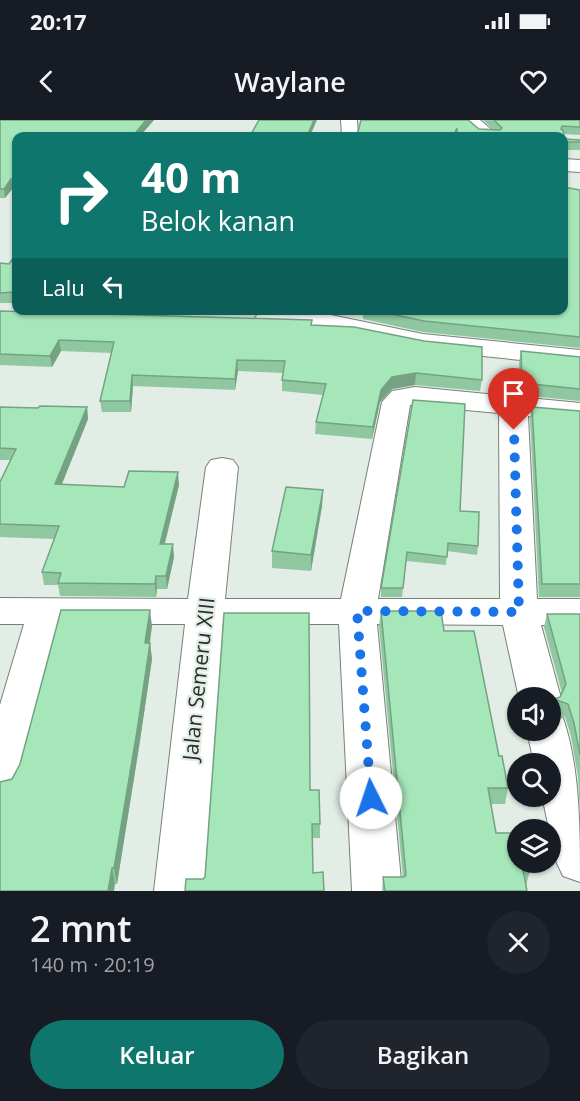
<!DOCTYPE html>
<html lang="id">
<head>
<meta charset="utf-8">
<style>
  body { margin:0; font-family:"Open Sans",sans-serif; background:#20242c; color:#f1f3f6; height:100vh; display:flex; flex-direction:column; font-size:22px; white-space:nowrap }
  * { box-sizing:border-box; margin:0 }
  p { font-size:20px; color:#9ea1a6 }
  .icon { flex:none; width:33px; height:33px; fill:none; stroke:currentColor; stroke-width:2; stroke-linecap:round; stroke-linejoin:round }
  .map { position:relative; height:771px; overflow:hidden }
  .sheet { display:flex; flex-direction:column; background:#171b24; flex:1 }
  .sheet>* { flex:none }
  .guide { position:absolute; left:12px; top:12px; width:556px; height:183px; border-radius:12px; box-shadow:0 2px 4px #0004; background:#0f766e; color:#fff; overflow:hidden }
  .controls { position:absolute; left:507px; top:567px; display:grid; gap:12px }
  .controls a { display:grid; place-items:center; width:54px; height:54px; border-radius:50%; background:#171b24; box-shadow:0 2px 4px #0004; font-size:30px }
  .pin { position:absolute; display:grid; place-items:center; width:51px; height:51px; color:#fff; margin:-62px -26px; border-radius:50% 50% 50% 0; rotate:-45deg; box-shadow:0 0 6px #0007 }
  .pin .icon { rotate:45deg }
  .me { position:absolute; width:66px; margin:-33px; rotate:356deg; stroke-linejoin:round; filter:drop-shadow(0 0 4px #0008) }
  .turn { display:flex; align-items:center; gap:21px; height:126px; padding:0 30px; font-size:27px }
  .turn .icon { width:78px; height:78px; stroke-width:2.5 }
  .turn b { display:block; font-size:42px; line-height:51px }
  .then { display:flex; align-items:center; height:57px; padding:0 30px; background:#0003; gap:12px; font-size:22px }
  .round { display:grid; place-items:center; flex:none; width:63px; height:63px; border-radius:32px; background:#20242c }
  .head { display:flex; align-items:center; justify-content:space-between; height:102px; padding:0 30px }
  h1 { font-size:36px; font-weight:600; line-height:45px }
  .action { display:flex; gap:12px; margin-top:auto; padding:12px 30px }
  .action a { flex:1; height:69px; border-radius:36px; background:#0f766e; color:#fff; font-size:24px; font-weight:600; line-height:69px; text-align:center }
  .action a+a { background:#20242c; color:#f1f3f6 }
  .status { display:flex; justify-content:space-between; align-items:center; height:42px; padding:0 30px; background:#171b24; direction:ltr }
  .status svg { height:16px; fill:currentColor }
  header { display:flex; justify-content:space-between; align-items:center; height:78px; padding:0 30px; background:#171b24; font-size:27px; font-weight:600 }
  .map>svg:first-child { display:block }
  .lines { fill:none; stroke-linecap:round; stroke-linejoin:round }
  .minor-casing { stroke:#77817a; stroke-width:2 }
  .minor { fill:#fff; fill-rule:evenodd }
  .wall { fill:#8fc7a0 }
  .shaded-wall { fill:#74a282 }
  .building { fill:#a6e7ba; stroke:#74a282; stroke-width:1.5 }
  .route { stroke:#1a73e8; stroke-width:10; stroke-dasharray:0 18 }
  .labels { text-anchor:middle; stroke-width:4.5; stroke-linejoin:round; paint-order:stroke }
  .near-street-label { font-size:21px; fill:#2a2e2b; stroke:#e2ede5 }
</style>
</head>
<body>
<div class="status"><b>20:17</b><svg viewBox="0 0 49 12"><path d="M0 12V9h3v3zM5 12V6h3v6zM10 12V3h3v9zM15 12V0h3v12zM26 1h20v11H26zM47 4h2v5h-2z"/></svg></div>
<header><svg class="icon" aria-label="back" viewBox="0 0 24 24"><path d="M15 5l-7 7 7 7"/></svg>Waylane<svg class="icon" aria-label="heart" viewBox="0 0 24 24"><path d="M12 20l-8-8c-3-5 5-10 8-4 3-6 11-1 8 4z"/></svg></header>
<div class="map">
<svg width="580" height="771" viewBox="0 0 580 771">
  <rect width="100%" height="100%" fill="#e2ede5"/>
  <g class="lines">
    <g class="minor-casing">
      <path id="minor" d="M341,0H357L358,16H342Z
        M461,0H480L499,16H480Z
        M564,39L580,40V52L564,51Z
        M267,191L326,194L423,214L580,230V246L423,230L326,210L258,204L254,199L258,194Z
        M415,267L580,283V301L528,296L537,479H580V505H541L561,578L555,589L550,590V578H519L503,505L377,504L402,771H352L339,504H223L204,771H154L185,504H62L22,660L16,673L0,678V585L24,504H0V478L188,479L206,347L211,340L222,338L233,340L238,347L225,479H341L382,282L392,271ZM410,285L499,293L500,479H378Z
        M550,594L563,598C580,647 580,709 580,762L563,756L556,741L542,676H550V644H534L527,610H550Z"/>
    </g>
    <use href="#minor" class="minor"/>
  </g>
  <path class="wall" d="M0,0H154L140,16H16V68H13L5,78H0Z
    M483,0H580V15L563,14L564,16H357L479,9L494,10Z
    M564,19L580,20V30H564Z
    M580,70V228L423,212L363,199V190H564Z
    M16,134V184V183H0V143L9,144Z
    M0,191L312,200V205L482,260L480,271L415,265L392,269L380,282L372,319L315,314L316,302L323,275L282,271V260L284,253L238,251L235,270L133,266L131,292H102L100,281L112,233L61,231L52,247L0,245Z
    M521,231L580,237V281L520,275L519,242Z
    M413,280L460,391L478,426L477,435L447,431L446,445L406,441L402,477H381V468Z
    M0,287L38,288L87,287L88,299L62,364L124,367L179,365L165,424L174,437L167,469H157L156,477L60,476L58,465H44L42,452L54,419L0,417V362L11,340H0Z
    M532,287L580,291V477H539L530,298Z
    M323,370L322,386L311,451L272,448V431Z
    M381,491L444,511L499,636L508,668L505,684H491L496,713L530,750L526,766L527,771H382L383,757H403L379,506Z
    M547,494H580V692L578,657L571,616L565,597L551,592L554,579L560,577L562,573L544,507Z
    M152,506L150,523L152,539L139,627L117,764H115L12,659Z
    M310,670L320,704V718H312L203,759Z"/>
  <path class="shaded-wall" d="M146,0H154L140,16H133Z
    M314,0H317L310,16H307Z
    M11,59L13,68L5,78L4,69Z
    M59,220L61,231L52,247L50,236Z
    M237,240L238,251L235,270V259Z
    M416,253L415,265L392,269L380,282L372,319L373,307L381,270L392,257Z
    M132,255L133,266L131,292L130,281Z
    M87,287L88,299L57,376L55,364Z
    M178,352L179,365L161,437L160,424Z
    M323,370L322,386L311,451V435Z
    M173,424L174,437L167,469L166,456Z
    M156,456L157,469L156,477L155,464Z
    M150,490L152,506L147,539L145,523Z
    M150,523L152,539L139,627L117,764L114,748Z
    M112,748L115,764L114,771H108Z"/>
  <path class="building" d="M0,0H146L133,16H16V59H11L4,69H0Z
    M259,0H314L307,16H250Z
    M361,0H468L479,9L500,10L502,8L494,0H580V7L562,6L561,9L563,10L564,16H457V8L453,16H357Z
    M564,19L580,20V22H564Z
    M564,67L580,70V217L424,201L373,190H564Z
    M16,134V177L14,172L0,173V143L9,144Z
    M0,191L312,200L311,205L354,207L424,221L482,227V260L416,253L392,257L381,270L373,307L316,302L326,264L282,260L285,241L237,240L235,259L132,255L130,281H100L114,222L59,220L50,236L0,234Z
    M521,231L580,237V269L522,263Z
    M413,280L465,284L460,391L479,392L478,426L448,423L447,437L407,432L403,468H381Z
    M40,286L87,287L55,364L124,367L129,351L178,352L160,424H173L166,456H156L155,464L58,463L61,453L42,452L59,406L0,404V362L16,329L0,328V287L38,288Z
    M532,287L580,291V464H542Z
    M286,367L323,370L311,435L272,431Z
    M61,490H150L145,523H150L137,611L114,748H112L108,771H0V662L12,659L20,644Z
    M381,491H441L444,511H474L499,636H502L508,668H488L496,713H518V742H528L530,750H523L527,771H385L383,757H404L406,755Z
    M224,493H309L310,670H319L320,704H312L313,753L323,752L324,771H185L186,759H203L205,757Z
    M547,494H580V635L574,603L568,584L554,579L560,577L566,564Z"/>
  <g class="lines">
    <path class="route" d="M371,678L357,491L519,492L514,310"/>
  </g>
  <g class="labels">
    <g class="near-street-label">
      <text transform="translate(199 559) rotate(-84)" y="7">Jalan Semeru XIII</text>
    </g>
  </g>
</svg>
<div class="controls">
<a><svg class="icon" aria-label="sound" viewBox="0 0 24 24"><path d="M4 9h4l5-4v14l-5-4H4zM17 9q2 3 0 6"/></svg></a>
<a><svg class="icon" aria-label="search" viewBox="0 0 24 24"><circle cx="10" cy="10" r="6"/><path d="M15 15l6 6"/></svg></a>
<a><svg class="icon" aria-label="layers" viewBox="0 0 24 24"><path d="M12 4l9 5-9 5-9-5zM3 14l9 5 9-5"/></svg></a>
</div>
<div class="pin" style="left:514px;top:310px;background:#d93025"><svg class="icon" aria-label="arrive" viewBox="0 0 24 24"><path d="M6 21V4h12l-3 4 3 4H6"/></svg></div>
<svg class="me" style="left:371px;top:678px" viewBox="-20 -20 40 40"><circle r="19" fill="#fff"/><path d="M0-13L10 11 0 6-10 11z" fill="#1a73e8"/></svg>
<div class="guide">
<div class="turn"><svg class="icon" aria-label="right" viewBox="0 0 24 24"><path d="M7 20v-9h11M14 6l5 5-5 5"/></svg><div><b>40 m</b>Belok kanan</div></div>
<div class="then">Lalu<svg class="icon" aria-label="left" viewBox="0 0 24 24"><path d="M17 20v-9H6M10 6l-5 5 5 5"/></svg></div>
</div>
</div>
<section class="sheet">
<div class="head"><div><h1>2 mnt</h1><p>140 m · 20:19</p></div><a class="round"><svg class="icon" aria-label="close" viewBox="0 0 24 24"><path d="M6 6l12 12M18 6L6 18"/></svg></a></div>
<div class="action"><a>Keluar</a><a>Bagikan</a></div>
</section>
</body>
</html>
